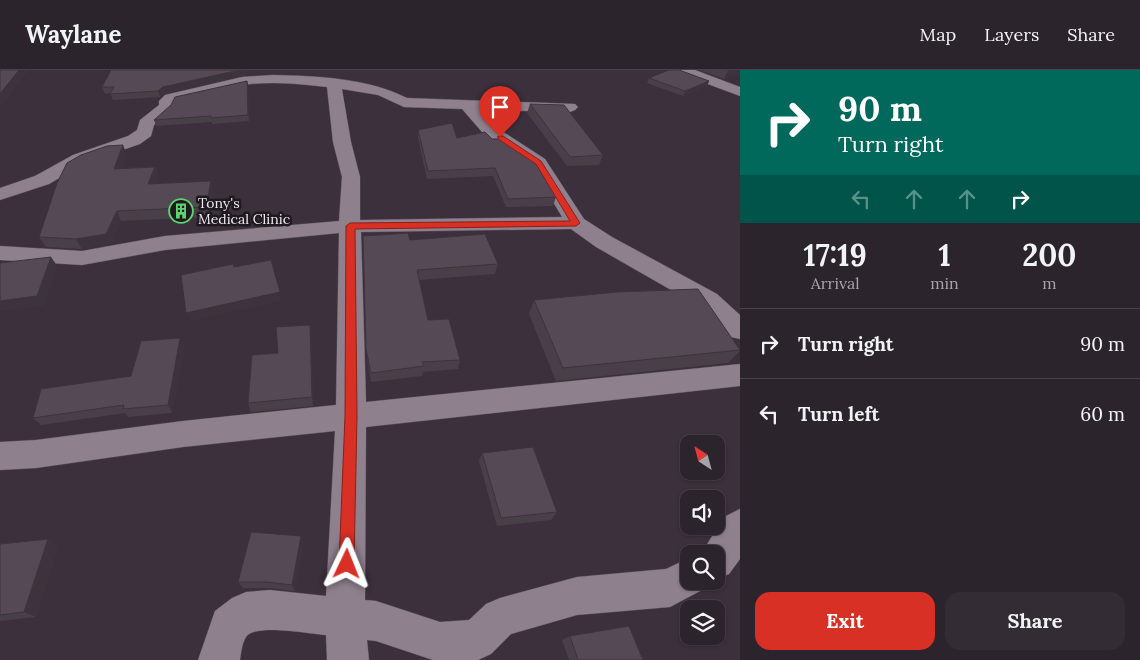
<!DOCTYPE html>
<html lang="en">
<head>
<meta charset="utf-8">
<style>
  body { margin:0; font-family:Lora,serif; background:#342c34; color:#f1f3f6; height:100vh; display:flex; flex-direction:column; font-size:19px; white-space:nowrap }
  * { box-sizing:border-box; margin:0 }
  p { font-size:16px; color:#a6a4a9 }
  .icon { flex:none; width:28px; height:28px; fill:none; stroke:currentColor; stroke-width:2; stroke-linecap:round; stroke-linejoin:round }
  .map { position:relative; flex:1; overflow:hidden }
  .drawer { display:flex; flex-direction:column; background:#2c242c; width:400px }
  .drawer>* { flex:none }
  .top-card { background:#00695c; color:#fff; overflow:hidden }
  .needle { width:32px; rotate:324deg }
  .buttons { position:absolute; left:680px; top:365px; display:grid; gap:10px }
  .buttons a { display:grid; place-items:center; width:45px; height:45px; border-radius:10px; background:#2c242c; box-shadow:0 1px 4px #0004,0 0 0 1px #484148; font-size:25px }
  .pin { position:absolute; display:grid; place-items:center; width:42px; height:42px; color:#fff; margin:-51px -21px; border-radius:50% 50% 50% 0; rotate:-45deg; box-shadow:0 0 5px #0007 }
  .pin .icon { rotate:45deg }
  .me { position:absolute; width:55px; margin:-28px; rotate:2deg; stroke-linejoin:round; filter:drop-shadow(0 0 4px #0008) }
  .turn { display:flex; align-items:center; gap:18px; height:105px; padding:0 15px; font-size:22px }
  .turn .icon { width:65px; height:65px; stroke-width:2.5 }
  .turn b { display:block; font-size:35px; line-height:42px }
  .lanes { display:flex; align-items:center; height:48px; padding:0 15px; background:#0003; justify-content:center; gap:25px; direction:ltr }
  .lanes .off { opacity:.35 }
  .eta { display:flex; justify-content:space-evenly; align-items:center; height:85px; text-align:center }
  .eta b { font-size:30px; font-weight:700; line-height:35px }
  .action { display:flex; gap:10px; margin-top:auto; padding:10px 15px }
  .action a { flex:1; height:58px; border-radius:15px; background:#d93025; color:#fff; font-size:20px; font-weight:700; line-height:58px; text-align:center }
  .action a+a { background:#342c34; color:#f1f3f6 }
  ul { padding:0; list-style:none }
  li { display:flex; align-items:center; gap:15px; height:70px; padding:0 15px; border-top:1px solid #484148 }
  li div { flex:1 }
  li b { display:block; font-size:19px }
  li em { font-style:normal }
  header { display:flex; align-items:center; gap:30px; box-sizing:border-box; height:70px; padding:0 25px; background:#2c242c; border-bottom:1px solid #484148 }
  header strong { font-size:24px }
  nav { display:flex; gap:28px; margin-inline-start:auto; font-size:18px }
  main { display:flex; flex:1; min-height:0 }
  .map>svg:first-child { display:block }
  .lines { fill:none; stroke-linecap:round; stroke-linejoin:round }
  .minor-casing { stroke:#584e58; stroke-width:1 }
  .minor { fill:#8e808d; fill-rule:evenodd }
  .wall { fill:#493f49 }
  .shaded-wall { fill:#3c333c }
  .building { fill:#554955; stroke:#3c333c }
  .route { fill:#d93025; stroke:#8d1f18 }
  .labels { text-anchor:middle; stroke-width:5; stroke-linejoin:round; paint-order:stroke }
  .far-poi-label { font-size:14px; fill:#f0e8f0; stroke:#1f1a1f; text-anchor:start }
</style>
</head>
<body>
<header>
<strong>Waylane</strong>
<nav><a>Map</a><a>Layers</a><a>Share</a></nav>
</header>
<main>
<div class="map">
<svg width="740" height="590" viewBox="0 0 740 590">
  <rect width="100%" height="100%" fill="#3b303b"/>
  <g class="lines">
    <g class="minor-casing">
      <path id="minor" d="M676,0H695L740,17V26L678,3Z
        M273,5C318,6 367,8 407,28L575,34L578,37L575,40L570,42L480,40L494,56L545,89L584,149L612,167L717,224L740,245V269L731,267L699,236L596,177L571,159L361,162L366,332L740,294V316L366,357L365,530L376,531L440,552L469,550L486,534L500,528L577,507L666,499L689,488V511H706L702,520L670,537L577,545L511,564L491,584L478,590H433L376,571L367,570L369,590H327L326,565C310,564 255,553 246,567C242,573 241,583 240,590H198L215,541L232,528L246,522L270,520L326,526L335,361L183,377L36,398L0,400V372L36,370L183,351L336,335L339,163L165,180L82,195L0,190V176L82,181L165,166L339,151L342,107L333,72L327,17C299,14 271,11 243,15C220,18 197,26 175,31L172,40L154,55L151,66L140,74L85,93L49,114L0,130V118L35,106L73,85L128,66L137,60L140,50L159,35V31L165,25L242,7ZM342,19L378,25L404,37L462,39L482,62L532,96L562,147L360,150V107L351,72Z
        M740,439V489L729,504L716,509V484H701L724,447Z"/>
    </g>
    <use href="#minor" class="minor"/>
  </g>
  <path class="wall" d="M111,0H247V5L165,23L160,27L113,30L110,23L105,24L102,17Z
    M700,0H740V2L724,9Z
    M649,8L709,11L707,16L683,26L647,13Z
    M247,11L248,16L249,51L212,54V52L156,56L154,50Z
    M530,34L603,85L599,95L567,96L527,43Z
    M418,60L457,68L556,127L553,136L506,137L493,106L427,109L418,68Z
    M127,85L122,98L155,97L158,107L156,114L214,121L209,147L121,151L111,174L82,179L46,177L39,167Z
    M363,166L410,170L498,194L495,204L419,210L428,250L460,290L458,299L423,302L422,306L371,312L367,288Z
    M534,230L740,279V281L728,293L556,311L529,244Z
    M311,264L313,336L251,342L248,333L278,283Z
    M184,276L172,343L128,347L125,343L41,355L33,348L131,306Z
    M482,383L557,442L551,450L497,456L479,391Z
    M301,466L303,473L295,521L270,518H243L238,512Z
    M48,469L58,476L36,547L0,551V474Z
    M570,566L643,590H569L562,570Z"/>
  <path class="shaded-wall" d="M19,0H29L0,38V24Z
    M240,0H247V5L165,23L160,27L158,21L163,17Z
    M728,0H740V2L724,9Z
    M247,11L248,16L249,51L248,45Z
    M709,11L707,16L683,26L685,21Z
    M123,75L127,85L118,109L114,99Z
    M155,97L158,107L152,124L148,114Z
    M211,111L214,121L209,147L206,137Z
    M117,141L121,151L111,174L82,179L76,169Z
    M51,187L58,197L44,236L0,242V231Z
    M280,222L281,231L190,252L186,243Z
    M310,255L311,264L313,336L312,327Z
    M180,268L184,276L172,343L168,335Z
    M301,466L303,473L295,521L292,515Z
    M48,469L58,476L36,547L24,542Z"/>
  <path class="building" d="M0,0H19L0,24Z
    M111,0H240L163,17L158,21L110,24L114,17H102Z
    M669,0H679L709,11L685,21L649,8Z
    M247,11L248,45L211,48V46L154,50L171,35L175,27Z
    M530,34L564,35L603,85L570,87Z
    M452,53L457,68L485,62L492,69H502L533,89L556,127L508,129L495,98L428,101L418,60Z
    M123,75L114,99L155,97L148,114L211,111L206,137L117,141L106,164L76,169L39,167L57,113L67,93L81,85L107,76Z
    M408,163L410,170L485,164L498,194L417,200L428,250L449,249L460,290L422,292L424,296L371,303L366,279L363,166Z
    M51,187L37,226L0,231V193Z
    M271,190L280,222L186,243L181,205L233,194L234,197Z
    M698,219L740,280L563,298L534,230L617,222Z
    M310,255L312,327L248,333L252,285L278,283L276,257Z
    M180,268L168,335L123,339L124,335L33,348L41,319L131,306L141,271Z
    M533,377L557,442L501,448L482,383Z
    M251,462L301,466L292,515L267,512H238Z
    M48,469L24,542L0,545V474Z
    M629,556L643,590H578L570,566Z"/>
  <path class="route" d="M498,66H503L541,91L580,153L576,156L355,159L357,346L354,494L352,499L347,501L341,499L339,494L345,346L346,156L350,153L570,151L536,94L498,69Z"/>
  <defs>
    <g id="building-ring" transform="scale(1.25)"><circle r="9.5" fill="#1f1a1f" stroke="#5cd56d" stroke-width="1.5"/><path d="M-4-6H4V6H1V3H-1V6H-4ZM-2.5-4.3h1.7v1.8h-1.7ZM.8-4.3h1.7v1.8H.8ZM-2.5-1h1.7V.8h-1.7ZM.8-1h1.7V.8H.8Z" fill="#5cd56d"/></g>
  </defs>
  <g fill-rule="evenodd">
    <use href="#building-ring" x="181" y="141"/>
  </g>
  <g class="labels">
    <g class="far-poi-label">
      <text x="198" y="138">Tony's<tspan x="198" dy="16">Medical Clinic</tspan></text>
    </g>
  </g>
</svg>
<div class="buttons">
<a><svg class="needle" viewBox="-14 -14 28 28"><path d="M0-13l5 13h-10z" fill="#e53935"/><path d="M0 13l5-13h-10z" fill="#a6a4a9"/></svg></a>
<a><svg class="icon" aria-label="sound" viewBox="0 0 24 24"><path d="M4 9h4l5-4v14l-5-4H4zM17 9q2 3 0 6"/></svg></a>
<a><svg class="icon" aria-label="search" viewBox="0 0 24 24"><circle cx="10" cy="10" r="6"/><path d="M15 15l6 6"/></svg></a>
<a><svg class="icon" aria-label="layers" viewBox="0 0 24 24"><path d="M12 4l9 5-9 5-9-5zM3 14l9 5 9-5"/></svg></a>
</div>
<div class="pin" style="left:500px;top:67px;background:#d93025"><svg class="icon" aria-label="arrive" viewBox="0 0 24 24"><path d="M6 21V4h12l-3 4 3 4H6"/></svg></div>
<svg class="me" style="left:347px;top:494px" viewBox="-20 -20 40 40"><path d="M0-17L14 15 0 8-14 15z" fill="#d93025" stroke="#fff" stroke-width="4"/></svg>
</div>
<section class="drawer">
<div class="top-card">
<div class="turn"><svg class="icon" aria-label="right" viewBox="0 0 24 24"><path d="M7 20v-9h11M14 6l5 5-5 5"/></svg><div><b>90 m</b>Turn right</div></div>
<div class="lanes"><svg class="icon off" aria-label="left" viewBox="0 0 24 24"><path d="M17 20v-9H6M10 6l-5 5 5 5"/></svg><svg class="icon off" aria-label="ahead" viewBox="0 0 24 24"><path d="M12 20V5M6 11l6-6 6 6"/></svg><svg class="icon off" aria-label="ahead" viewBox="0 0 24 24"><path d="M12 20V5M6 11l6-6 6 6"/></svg><svg class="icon" aria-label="right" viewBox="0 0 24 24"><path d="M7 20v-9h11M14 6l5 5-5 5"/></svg></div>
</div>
<div class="eta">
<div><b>17:19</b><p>Arrival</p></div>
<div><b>1</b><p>min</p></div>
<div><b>200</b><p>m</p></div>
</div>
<ul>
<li><svg class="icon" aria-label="right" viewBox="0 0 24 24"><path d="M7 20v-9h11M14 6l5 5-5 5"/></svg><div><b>Turn right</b></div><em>90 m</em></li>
<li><svg class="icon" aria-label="left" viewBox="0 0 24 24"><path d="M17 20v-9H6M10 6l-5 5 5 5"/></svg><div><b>Turn left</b></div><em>60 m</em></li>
</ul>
<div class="action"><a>Exit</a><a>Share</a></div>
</section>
</main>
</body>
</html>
